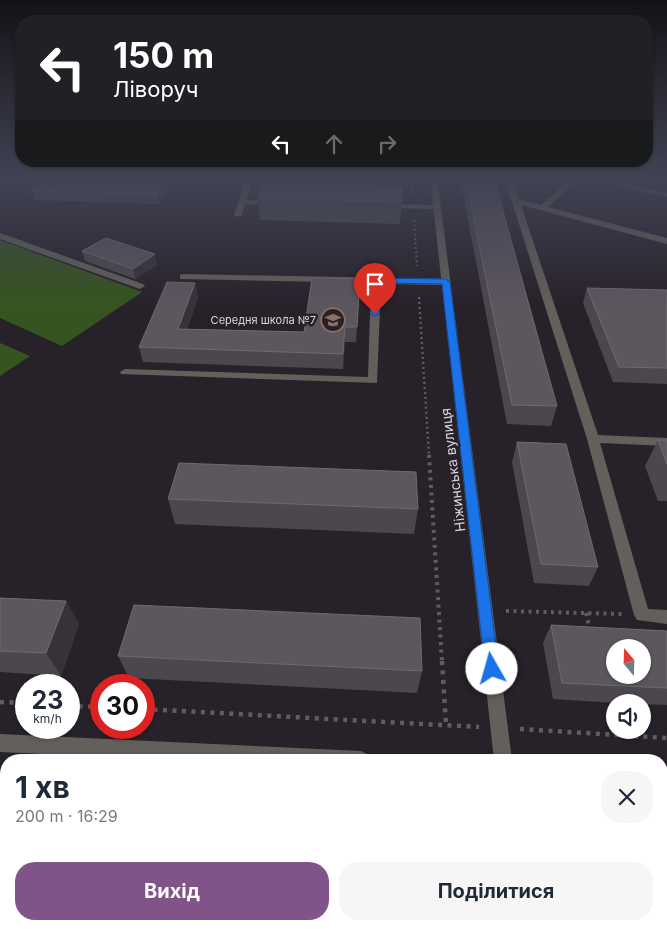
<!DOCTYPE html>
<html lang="uk">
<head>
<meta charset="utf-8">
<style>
  body { margin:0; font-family:Inter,sans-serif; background:#f6f6f7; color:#1f2937; height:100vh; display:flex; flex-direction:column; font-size:19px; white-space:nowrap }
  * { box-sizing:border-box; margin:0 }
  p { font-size:16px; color:#747a83 }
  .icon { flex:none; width:28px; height:28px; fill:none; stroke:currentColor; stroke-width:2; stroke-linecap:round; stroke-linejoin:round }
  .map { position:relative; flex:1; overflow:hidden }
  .drawer { position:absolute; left:0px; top:754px; width:668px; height:176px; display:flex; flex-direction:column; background:#fff; border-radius:20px 20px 0 0; box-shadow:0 1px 4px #0004 }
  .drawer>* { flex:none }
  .banner { position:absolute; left:15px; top:15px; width:638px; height:152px; border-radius:20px; box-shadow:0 1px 4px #0004; background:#202124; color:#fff; overflow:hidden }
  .needle { width:32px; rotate:341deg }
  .tools { position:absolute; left:606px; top:639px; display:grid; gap:10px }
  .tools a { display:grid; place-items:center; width:45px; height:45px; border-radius:50%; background:#fff; box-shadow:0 1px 4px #0004; font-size:25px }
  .speed { position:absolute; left:15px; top:674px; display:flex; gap:10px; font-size:25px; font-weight:700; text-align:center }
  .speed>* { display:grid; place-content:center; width:65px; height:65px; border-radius:50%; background:#fff; box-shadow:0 1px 4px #0004; line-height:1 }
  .speed small { font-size:12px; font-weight:400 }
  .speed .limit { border:8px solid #d22; background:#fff; color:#111 }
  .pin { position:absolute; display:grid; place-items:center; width:42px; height:42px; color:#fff; margin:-51px -21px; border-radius:50% 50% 50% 0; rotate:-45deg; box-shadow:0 0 5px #0007 }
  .pin .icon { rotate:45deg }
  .me { position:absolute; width:55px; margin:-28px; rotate:353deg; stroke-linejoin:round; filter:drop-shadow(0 0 4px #0008) }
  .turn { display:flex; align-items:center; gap:18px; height:105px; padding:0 15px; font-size:22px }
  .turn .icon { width:65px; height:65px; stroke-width:2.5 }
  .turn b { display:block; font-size:35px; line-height:42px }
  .lanes { display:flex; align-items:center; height:48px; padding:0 15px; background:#0003; justify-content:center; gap:25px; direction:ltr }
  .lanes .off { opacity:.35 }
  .round { display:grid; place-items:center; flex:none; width:52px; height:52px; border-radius:20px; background:#f6f6f7 }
  .summary { display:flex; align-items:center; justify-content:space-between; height:85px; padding:0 15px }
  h1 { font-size:30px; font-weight:700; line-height:38px }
  .button { display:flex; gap:10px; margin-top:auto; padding:10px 15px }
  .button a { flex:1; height:58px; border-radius:20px; background:#805488; color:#fff; font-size:20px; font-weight:700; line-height:58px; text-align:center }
  .button a+a { background:#f6f6f7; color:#1f2937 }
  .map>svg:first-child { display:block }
  .green { fill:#365420 }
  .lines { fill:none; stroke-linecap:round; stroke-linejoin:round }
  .path-far3 { stroke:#615c63; stroke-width:2; stroke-dasharray:2 2.5; stroke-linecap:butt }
  .path-far2 { stroke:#615c63; stroke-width:2.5; stroke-dasharray:2 3; stroke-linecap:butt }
  .path-far1 { stroke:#615c63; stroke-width:4; stroke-dasharray:3 4.5; stroke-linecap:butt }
  .path { stroke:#615c63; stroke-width:4.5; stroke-dasharray:4 5.5; stroke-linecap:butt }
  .service { fill:#63605c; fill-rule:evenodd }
  .minor { fill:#63605c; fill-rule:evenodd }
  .tertiary { fill:#63605c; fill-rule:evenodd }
  .wall { fill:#4c474f }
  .shaded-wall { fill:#37313a }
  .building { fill:#5c565e; stroke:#6f6a72; fill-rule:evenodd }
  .route { fill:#1a73e8; stroke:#114b97 }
  .labels { text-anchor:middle; stroke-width:5; stroke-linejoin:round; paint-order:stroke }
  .far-poi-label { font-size:11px; fill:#d8d4da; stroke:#272129; text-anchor:end }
  .street-label { font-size:14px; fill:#d8d4da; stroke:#272129 }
</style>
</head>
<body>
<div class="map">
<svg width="667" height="929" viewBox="0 0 667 929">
  <rect width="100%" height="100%" fill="#272129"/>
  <path class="green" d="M0,240L142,292L62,346L0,318Z
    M0,343L30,356L0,376Z"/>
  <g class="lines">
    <path class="path-far3" d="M411,177L412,193
      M414,220L417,266"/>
    <path class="path-far2" d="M419,297L429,456"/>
    <path class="path-far1" d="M429,455L442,662
      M506,611L622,614
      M586,613L590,630"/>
    <path class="path" d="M442,661L446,725
      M0,702L26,703
      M69,706L101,707
      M144,709L479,727
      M520,729L667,738"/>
    <path class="service" d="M246,177H254L247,200L274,201L278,203L274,205L245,204L242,215L238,217L234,215Z
      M573,177H581L548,207L667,238V244L521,205L598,435L667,438V446L600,443L648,609L667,610V624L637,620L634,615L587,439L507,186L514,184L519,199L541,205Z
      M384,204L436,205L440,207L436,209L387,208H384Z
      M0,233L143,284L145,286L140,289L137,288L0,239Z
      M183,274L445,279L450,282L445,285L381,284L377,383L121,374L120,372L125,369L368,377L371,283L180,279V275Z"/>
    <path class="minor" d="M430,177H437L512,760H494Z
      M582,177H594L667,193V197Z
      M661,768L667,769V787L661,786Z"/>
    <path class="tertiary" d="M0,734L361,751L367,754L370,760H173L0,752Z
      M521,924H541V929H521Z"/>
  </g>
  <path class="wall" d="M174,177L159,204L34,200L31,191Z
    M264,177L401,180V188L402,202L400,224L260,220L258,198L265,185Z
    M460,177H484L485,181L557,406L551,426L507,424Z
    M82,251L157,265L135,279L85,261Z
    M360,279L356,342H345L343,369L143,362L139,347L195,283L198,298L187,329L304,332Z
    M587,288L667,290V384L613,382L583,303Z
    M658,440L667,441V501H658L645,466Z
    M517,442L598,567L589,586L534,583L512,462Z
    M168,499L418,509L414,534L175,524Z
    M0,598L66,601L79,624L61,676L0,672Z
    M551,625L667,631V705L642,704V702L615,703L553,699L543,643Z
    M118,656L422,671L417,693L129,678Z
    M0,801L6,802V897H0Z
    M661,834H667V899H661Z
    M597,924H653L654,929H598Z"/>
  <path class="shaded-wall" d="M167,177H174L159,204L157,194Z
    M155,254L157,265L135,279L133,269Z
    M195,283L198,298L181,344L178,329Z
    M345,327V342L343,369V354Z
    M66,601L79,624L61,676L46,653Z"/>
  <path class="building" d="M43,177H167L157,194L31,191Z
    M264,177H401V180Z
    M465,177H484L485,181L495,182L557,406L512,405Z
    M262,184L402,188V202L258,198Z
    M106,238L155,254L133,269L82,251Z
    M312,278L360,279L357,327H345L343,354L139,347L167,282L195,283L178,329L304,332Z
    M587,288L667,290V368L619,367Z
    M658,440L667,441V464Z
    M517,442L566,444L598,567L541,564Z
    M179,463L416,472L418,509L168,499Z
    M0,598L66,601L46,653L0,651Z
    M134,605L420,618L422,671L118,656Z
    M551,625L667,631V688L562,683ZM615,648H642V675H615Z
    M0,801L6,802V890H0Z
    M661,834H667V893H661Z
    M606,924H653L654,929H607Z"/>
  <linearGradient id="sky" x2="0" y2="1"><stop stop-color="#151217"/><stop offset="0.58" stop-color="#414354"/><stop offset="1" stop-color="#414354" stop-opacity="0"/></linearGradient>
  <rect width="667" height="307" fill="url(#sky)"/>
  <path class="route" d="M373,278L446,279L450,282L499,669L497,674L492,676L487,674L485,669L442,284L380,283L379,314L375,316L370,314Z"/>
  <defs>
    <g id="school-ring" transform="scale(1.25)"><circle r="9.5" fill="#272129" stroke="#8d6e63" stroke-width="1.5"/><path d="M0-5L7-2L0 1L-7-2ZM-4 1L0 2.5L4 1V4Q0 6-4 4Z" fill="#8d6e63"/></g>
  </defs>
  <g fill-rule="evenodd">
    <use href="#school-ring" x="333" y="320"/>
  </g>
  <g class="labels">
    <g class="far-poi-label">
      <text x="316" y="324">Середня школа №7</text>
    </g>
    <g class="street-label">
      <text transform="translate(453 470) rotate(-97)" y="5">Ніжинська вулиця</text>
    </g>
  </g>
</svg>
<div class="tools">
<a><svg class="needle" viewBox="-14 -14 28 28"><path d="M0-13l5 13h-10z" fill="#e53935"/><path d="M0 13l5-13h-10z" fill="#747a83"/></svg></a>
<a><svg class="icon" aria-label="sound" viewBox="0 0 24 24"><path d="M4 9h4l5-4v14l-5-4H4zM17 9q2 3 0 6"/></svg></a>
</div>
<div class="speed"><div>23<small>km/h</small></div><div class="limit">30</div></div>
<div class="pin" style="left:375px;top:314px;background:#d93025"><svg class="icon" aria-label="arrive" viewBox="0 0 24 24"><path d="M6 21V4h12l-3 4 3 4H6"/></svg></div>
<svg class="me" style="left:492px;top:669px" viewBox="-20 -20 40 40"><circle r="19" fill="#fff"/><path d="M0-13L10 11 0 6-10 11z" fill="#1a73e8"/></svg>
<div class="banner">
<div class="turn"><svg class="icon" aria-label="left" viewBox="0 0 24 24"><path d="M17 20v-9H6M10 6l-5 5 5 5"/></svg><div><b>150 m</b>Ліворуч</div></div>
<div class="lanes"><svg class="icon" aria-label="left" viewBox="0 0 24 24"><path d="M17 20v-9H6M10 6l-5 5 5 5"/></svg><svg class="icon off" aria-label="ahead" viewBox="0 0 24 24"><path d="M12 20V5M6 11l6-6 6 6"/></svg><svg class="icon off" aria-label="right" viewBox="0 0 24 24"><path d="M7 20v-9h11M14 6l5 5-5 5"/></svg></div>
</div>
<section class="drawer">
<div class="summary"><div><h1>1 хв</h1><p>200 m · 16:29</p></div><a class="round"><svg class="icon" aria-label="close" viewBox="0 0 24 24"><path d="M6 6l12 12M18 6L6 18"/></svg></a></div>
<div class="button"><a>Вихід</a><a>Поділитися</a></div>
</section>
</div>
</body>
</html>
